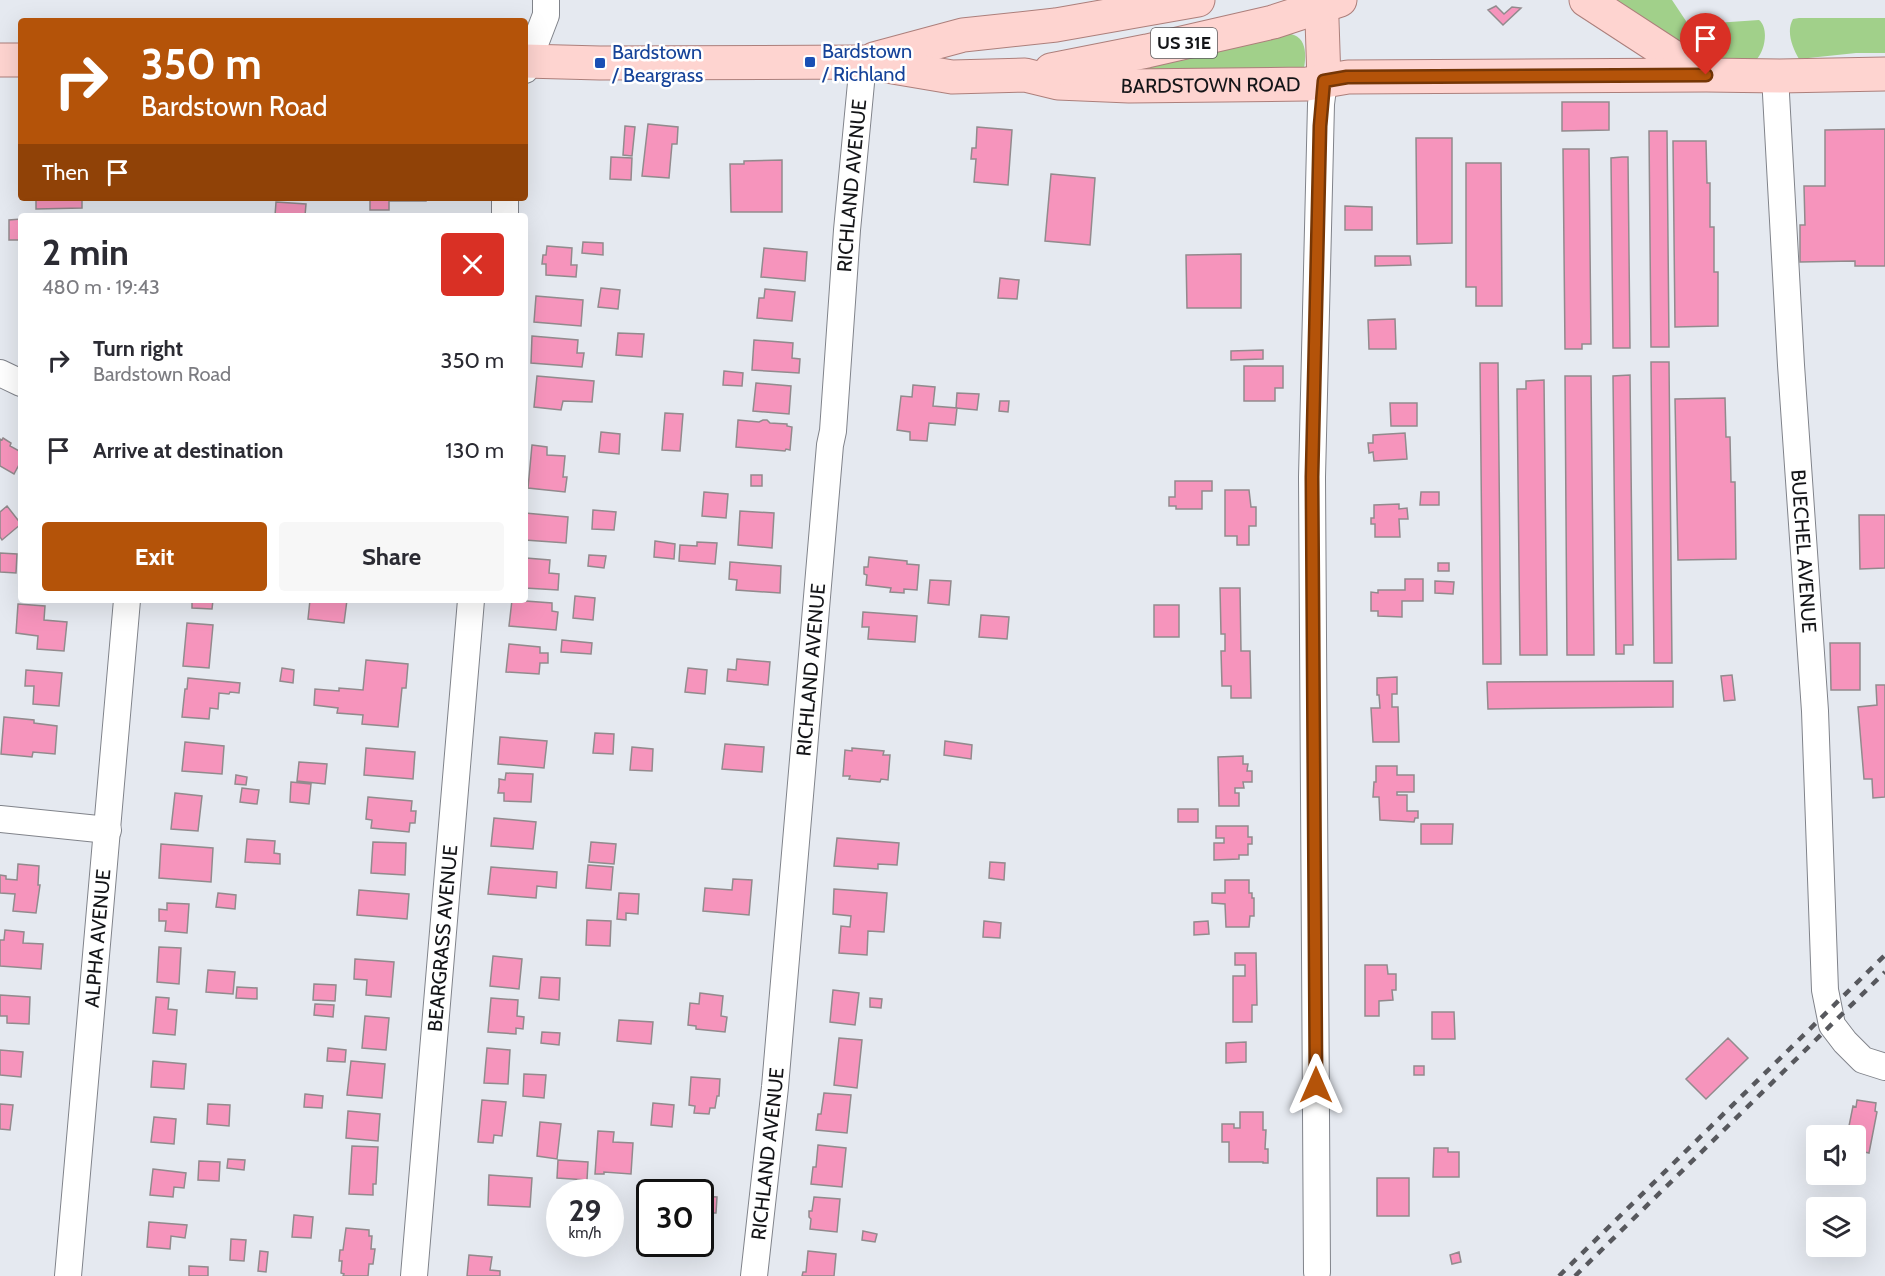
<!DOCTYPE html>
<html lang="en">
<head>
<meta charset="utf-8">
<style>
  body { margin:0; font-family:Cabin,sans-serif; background:#f7f7f7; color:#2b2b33; height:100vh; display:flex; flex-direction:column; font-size:22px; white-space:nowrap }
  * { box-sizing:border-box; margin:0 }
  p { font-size:20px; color:#7c7c81 }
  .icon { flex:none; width:33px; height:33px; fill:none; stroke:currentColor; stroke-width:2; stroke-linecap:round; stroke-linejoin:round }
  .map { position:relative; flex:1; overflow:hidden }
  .side { position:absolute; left:18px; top:213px; width:510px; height:390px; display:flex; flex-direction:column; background:#fff; border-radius:6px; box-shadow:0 6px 24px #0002 }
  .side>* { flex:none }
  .guide { position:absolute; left:18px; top:18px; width:510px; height:183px; border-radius:6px; box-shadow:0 6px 24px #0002; background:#b45309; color:#fff; overflow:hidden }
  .fabs { position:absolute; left:1806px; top:1125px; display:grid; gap:12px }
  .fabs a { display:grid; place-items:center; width:60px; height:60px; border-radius:6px; background:#fff; box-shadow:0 6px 24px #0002; font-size:30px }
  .speed { position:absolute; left:546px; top:1179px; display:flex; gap:12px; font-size:30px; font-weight:700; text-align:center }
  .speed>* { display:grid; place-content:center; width:78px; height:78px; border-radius:50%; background:#fff; box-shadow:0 6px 24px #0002; line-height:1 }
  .speed small { font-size:15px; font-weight:400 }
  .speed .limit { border:3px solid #111; border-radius:9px; background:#fff; color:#111 }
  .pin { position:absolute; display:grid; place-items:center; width:51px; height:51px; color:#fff; margin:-62px -26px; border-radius:50% 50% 50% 0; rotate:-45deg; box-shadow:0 0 6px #0007 }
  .pin .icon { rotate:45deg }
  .me { position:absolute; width:66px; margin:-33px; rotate:0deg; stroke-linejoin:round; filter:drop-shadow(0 0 4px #0008) }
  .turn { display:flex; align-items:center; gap:21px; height:126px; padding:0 24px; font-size:27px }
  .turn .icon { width:78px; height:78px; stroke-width:2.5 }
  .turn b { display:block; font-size:42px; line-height:51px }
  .then { display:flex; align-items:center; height:57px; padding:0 24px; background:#0003; gap:12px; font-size:22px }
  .round { display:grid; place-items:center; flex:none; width:63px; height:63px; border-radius:6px; background:#f7f7f7 }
  .overview { display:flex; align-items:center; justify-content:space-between; height:102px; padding:0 24px }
  h1 { font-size:36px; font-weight:700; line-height:45px }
  .primary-button { display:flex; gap:12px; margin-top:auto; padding:12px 24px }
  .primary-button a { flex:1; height:69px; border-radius:6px; background:#b45309; color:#fff; font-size:24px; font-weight:700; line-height:69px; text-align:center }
  .primary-button a+a { background:#f7f7f7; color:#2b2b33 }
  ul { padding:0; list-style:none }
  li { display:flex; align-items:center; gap:18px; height:90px; padding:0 24px }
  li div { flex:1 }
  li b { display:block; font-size:22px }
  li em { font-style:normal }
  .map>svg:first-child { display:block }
  .green { fill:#a1d08a }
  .building { fill:#f694bc; stroke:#928a8d; stroke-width:1.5 }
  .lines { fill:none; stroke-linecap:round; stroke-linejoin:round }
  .minor-casing { stroke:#80838a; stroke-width:28 }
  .major-casing { stroke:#ac7f7b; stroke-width:35 }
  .minor { stroke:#fff; stroke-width:26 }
  .major { stroke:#fed4d0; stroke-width:33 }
  .rail { stroke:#57585d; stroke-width:4.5; stroke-dasharray:8 8; stroke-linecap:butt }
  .route-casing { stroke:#753606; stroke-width:15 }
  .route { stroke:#b45309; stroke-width:10 }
  .transit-dot { fill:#1a4fb4; stroke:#fff; stroke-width:2 }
  .labels { text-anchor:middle; stroke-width:5; stroke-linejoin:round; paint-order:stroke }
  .shield { fill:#fff; stroke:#5a5b5d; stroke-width:1.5 }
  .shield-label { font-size:18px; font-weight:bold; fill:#141518 }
  .transit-label { font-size:20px; fill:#164399; stroke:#fff; text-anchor:start }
  .street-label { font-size:20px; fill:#141518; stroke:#fff }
</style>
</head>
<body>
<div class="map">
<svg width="1885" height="1276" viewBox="0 0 1885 1276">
  <rect width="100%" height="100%" fill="#e5e9f0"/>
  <path class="green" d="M1599,0H1672L1690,27L1701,24L1759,20C1769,28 1765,50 1757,59H1721L1695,54Z
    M1799,18H1885V53H1856L1799,59C1792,47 1786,31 1793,19Z
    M1284,32C1287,33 1291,34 1294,35C1307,40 1306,57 1304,68L1142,77L1135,69Z"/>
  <path class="building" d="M1496,6L1504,14L1512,7L1521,8L1503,25L1488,10Z
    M1562,102H1609V130L1562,131Z
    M648,124L678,127L677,144H672L669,178L642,176Z
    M625,126L635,127L632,156L623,155Z
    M977,127L1012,130L1008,185L974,182L976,159H971L972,148H976Z
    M1885,129V266H1855V261L1800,262V225H1805L1804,186H1825V130Z
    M1649,131H1667L1669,347H1651Z
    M1416,138H1452V243L1417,244Z
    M1673,141H1706L1707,183H1710V227H1714V272H1718V326L1675,327Z
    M1563,149H1589L1591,344H1582V349H1565Z
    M611,157L632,158L631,180L610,179Z
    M1622,157H1628L1630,348H1613L1611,158Z
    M782,160V212H731L730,164H744V161Z
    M1466,163H1501L1502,306H1476V287H1466Z
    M1051,174L1095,178L1090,245L1045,241Z
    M36,198H82V208L36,209Z
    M370,198H426V201H389V210H370Z
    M276,202L306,204L305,216H275Z
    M1345,206L1372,207V230H1345Z
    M21,219V240H9V220Z
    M583,242L603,243V255L582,253Z
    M547,246L572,248L571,265H577L576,277L546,275V264H542L543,255H546Z
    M764,248L807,252L805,281L761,277Z
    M1241,254V308H1187L1186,255Z
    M1375,256H1410L1411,265L1375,266Z
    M1000,278L1019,280L1017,299L998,298Z
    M601,288L620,290L618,309L598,307Z
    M765,289L795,292L792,321L757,318L759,298H764Z
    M536,296L583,300L581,326L534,322Z
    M1395,319L1396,349H1369L1368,320Z
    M618,333L644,334L642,357L616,355Z
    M532,336L578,340L577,353H584L582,367L531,363Z
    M754,340L793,343L792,358L800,359L799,373L752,370Z
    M1263,350V359L1231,360V351Z
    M1651,362H1669L1672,663H1654Z
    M1480,363H1498L1501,664H1483Z
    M1244,366H1283V388H1275V401H1244Z
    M724,371L743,373L742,386L723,385Z
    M1630,375L1633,645H1624V654H1616L1613,376Z
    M537,376L594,381L592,402L563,401L561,410L534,407Z
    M1565,376H1591L1594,655H1567Z
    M1544,380L1547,655H1520L1517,389H1526V381Z
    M756,383L791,386L789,414L753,411Z
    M913,385L935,387L933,406L957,408L955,425L929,423L927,441L910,440V432L897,430L901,396L912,397Z
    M957,393L979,394L977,410L956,408Z
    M1725,398L1726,437H1730L1731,482H1735L1736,559L1678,560L1675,399Z
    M1000,401H1009L1008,412L999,411Z
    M1390,403H1417V426H1391Z
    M665,413L683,414L680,451L662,450Z
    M738,420L759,422L763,420H767L770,423L787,424V426L792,427L790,450L786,449L785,451L736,447Z
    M601,432L620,434L619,454L599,452Z
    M1405,433L1407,459L1374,461L1373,452L1369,453L1368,443H1373V435Z
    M3,438L11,443L10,446L21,452V461L14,474L0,466V439L2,440Z
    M532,445L547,447V455L565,456L563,477H567L565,492L528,488Z
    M751,475H762V486H751Z
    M1175,481H1212V491H1202V509H1176V506H1169V497H1175Z
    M1225,490H1249L1251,507H1256V526H1249V545H1237V536H1225Z
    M704,492L728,494L726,518L702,516Z
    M1421,492H1439V505H1420Z
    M1399,504V509L1407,508L1408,519H1399L1400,537H1375V524H1371V518H1374V505Z
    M7,506L21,524L2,540L0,537V512Z
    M593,510L616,512L614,530L592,529Z
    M740,511L774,513L772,548L738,545Z
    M525,513L568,517L566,543L525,540Z
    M1859,515H1885V568L1860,569Z
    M655,541L675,544L674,559L654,557Z
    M697,542L717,543L715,564L679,561L680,545L697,546Z
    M0,553L17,554L16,573L0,572Z
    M589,555L606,556L604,568L588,566Z
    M869,557L907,561V564L919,565L917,590L904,589V593L890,592L891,588L866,585L867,575L864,574V567H868Z
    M526,558L550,560L549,573L559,574L558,590L525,588Z
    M730,562L781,566L780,593L736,590L737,580L729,579Z
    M1438,563H1449V571H1438Z
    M1405,579H1423V601H1402V617L1378,616V611H1371V592L1378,593V590H1405Z
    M930,580L951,581L949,605L928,603Z
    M1435,581L1454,582L1453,594L1435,593Z
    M1220,588H1240L1241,651H1250L1251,698H1231V686H1222L1221,651H1225V634H1221Z
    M575,596L595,598L593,620L573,618Z
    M192,600H213L212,609L192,608Z
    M310,600H347L344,623L308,619Z
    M512,600L552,603V611L558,612L556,630L509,626Z
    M18,604L45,606L44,620L67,622L64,651L37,649L38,636L16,633Z
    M1154,605H1179V637H1154Z
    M863,612L917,616L915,642L868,639L869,627H862Z
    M981,615L1009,617L1007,639L979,637Z
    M187,623L213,625L209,668L183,666Z
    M562,640L592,643L591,654L561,652Z
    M1830,643H1860V690H1831Z
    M509,644L540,647V653H548V663H540L539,674L506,672Z
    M737,659L770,662L768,685L727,681L728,669L736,670Z
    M366,660L408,664L406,688H402L398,727L362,724L363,715L337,713L338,708L314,705L315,689L339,691V688L363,690Z
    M282,668L294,670L293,683L280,681Z
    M688,668L707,670L705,694L685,692Z
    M26,670L62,673L59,706L33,704L34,686H25Z
    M1732,675L1735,700L1724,701L1721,676Z
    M1397,677V694H1392V707H1398L1399,742H1373L1371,708H1380L1379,695H1377V678Z
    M188,678L240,683L239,693L230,692L229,694L219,693L218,709L210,708L209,719L182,717L185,689H187Z
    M1673,681V707L1488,709L1487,682Z
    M1876,685H1885V797L1873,798L1872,779H1864L1858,707L1877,705Z
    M4,717L34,720V723L57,726L55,754L33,752L32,757L1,754Z
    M595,733L614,734L613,754L593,753Z
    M500,737L547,741L544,768L498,764Z
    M945,741L972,745L971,759L944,755Z
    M185,742L224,746L222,774L182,771Z
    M725,744L764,747L762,772L722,769Z
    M632,747L653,749L652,771L630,770Z
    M366,748L415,752L413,779L364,775Z
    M852,748L884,751L883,755H890L888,780L881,779L880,782L849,779L850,776H843L845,750L852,751Z
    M1243,756V764H1248L1247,771H1252V782H1243L1244,788H1235V793H1239V806H1219L1218,757Z
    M299,762L327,764L325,784L297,781Z
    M1376,766H1397V775H1414V792H1397V795H1407V811H1418V818H1415L1414,822L1380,820L1379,797H1373L1374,782H1376Z
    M506,773L533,774L531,802L504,801V793H498L499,786V779L505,780Z
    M236,775L247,777L246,785L235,784Z
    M291,782L311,784L309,804L290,802Z
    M242,788L259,790L257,804L240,802Z
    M175,793L202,796L198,831L171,829Z
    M368,797L412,801L411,811H416L415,823H410L409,832L371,828L372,820L366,819Z
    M1178,809H1198V822H1178Z
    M494,818L536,822L533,849L491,846Z
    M1421,824H1453L1452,844H1421Z
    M1216,826H1248V837H1252V844H1248V855H1239V859L1214,860V843H1224V838H1216Z
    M837,838L899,843L897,865L878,864V869L834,866Z
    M247,839L275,841L274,853L280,854V864L245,862Z
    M373,842L406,843L405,875L371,873Z
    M591,842L616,844L614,864L589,862Z
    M161,844L213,848L211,882L159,878Z
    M990,862L1005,863L1004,880L989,878Z
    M18,864L39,866L38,885H40L36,913L13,911L15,894L0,893V875L6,876V879L17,880Z
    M588,865L613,867L611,890L586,888Z
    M491,867L557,872L556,888L537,886L536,898L488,894Z
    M733,879L752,880L749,915L703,911L705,888L732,890Z
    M1225,880H1249V893H1252V898H1254V916H1250L1249,927H1226L1225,904L1212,903V893H1225Z
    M834,889L887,893L884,932L868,931L867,955L839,953L841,926L850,927L851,916L833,914Z
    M359,890L409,894L407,919L357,915Z
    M218,893L236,895L235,909L216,907Z
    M619,893L639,894L638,914L626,913V920L617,919Z
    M167,903L189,904L187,933L165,931L166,921H159V909L167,910Z
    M587,920L611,921L610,946L586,945Z
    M984,921L1001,923L1000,938L983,937Z
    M1208,921L1209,934L1194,935V922Z
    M5,930L24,932L23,943L43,944L41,969L0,966V940H4Z
    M159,947L181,948L179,984L157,982Z
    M1235,953H1256L1257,1005H1252V1022H1233V976H1245V965H1235Z
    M493,956L522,959L519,989L490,986Z
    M355,959L394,962L391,997L366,995L367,980L354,979Z
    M1365,965H1387L1388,974H1396V990H1392L1393,1000L1379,1001V1016H1365Z
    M208,970L235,972L233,994L206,992Z
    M541,977L560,978L559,1000L539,998Z
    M314,984L336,985L335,1001L313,1000Z
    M237,987L257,988V999L236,998Z
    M833,990L859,993L855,1025L830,1022Z
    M700,993L723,996L721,1016L727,1017L725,1032L696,1029V1026L688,1025L690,1003L699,1004Z
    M0,995L30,997L29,1024L7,1023V1016H0Z
    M156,997L169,998L168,1009L177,1010L175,1035L153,1033Z
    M491,998L518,1000L517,1016L524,1017L523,1029L516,1028V1034L488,1032Z
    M870,998L882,999L881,1008L870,1007Z
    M315,1004L334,1005L333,1017L314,1015Z
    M1432,1012H1454L1455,1039H1432Z
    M365,1016L389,1018L386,1050L362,1048Z
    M619,1020L653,1022L651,1044L617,1041Z
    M542,1032L560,1033L559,1045L541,1043Z
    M839,1038L862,1040L857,1088L834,1085Z
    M1728,1038L1748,1058L1706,1099L1686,1079Z
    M1246,1042V1062L1226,1063V1043Z
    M328,1048L346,1050L345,1062L327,1061Z
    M487,1048L510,1050L508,1084L484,1083Z
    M0,1050L23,1052L21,1077L0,1075Z
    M153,1061L186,1064L184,1089L151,1087Z
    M351,1061L385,1064L382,1098L347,1095Z
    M1414,1066H1424V1075H1414Z
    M524,1074L546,1075L544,1098L523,1096Z
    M691,1077L720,1079L719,1096H717L715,1108H710L709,1114L694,1113L695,1106L689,1105Z
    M824,1093L851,1095L847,1133L816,1130L818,1114H821Z
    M305,1094L323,1096L322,1108L304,1107Z
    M482,1100L506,1102L502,1136L494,1135L493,1143L478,1142Z
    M1857,1100L1876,1103L1875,1111L1877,1112L1869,1153L1856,1150V1136H1847L1853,1106L1856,1107Z
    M653,1103L674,1105L672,1127L651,1125Z
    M0,1104L13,1105L10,1130L0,1129Z
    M208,1104L230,1105L229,1126L207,1124Z
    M348,1111L380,1114L378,1141L346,1138Z
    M1240,1112H1263V1130H1266L1265,1149H1268V1163H1263V1162H1229V1142H1222V1124H1234V1128H1240Z
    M154,1117L176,1119L174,1144L151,1142Z
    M540,1122L561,1124L557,1159L537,1156Z
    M598,1131L614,1132L613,1142L633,1143L631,1174L604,1172V1174H595Z
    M818,1145L846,1148L842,1187L811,1184L813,1167H816Z
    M352,1146L378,1147L376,1184H373V1195L349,1194Z
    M1434,1148H1448V1152H1459V1177H1433Z
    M228,1159L245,1160L244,1170L227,1168Z
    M558,1160L588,1162L587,1180L557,1178Z
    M199,1161L220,1162L219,1181L198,1180Z
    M153,1169L186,1173L184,1188L174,1187L173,1197L150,1195Z
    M489,1175L532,1178L530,1207L488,1205Z
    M1377,1178H1409V1216H1377Z
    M700,1196L717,1197L716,1213H710L709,1227L700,1226Z
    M814,1197L840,1199L837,1232L810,1229L811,1219L809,1217V1211H812Z
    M294,1215L313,1217L311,1238L292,1237Z
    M149,1222L187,1225L185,1238L171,1236L170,1249L147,1247Z
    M346,1228L369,1230V1236H372L371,1249H375L373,1264H369L368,1276H343L344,1274L341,1273L342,1261H339L340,1250H343Z
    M863,1231L877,1234L875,1242L862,1240Z
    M231,1239L246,1240L244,1261L230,1260Z
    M655,1244H675L674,1250L654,1248Z
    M260,1251L268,1252L266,1272L258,1271Z
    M808,1251L836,1254L834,1276H802L803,1272H806Z
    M1459,1252L1461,1262L1452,1264L1450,1255Z
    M469,1255L492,1257L490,1270L500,1271V1276H467Z
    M189,1266L208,1267V1276H189Z"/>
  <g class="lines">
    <g class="minor-casing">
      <g id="minor">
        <path d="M525,70L546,15V0"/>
        <path id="s1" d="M1775,76L1791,365L1815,711L1825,990L1832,1025L1845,1042L1863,1060L1885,1067"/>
        <path d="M505,216V198"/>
        <path d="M0,373L21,383"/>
        <path d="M0,819L108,830"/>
        <path d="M1317,1272L1312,477L1321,104L1324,81"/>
        <path id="s2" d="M68,1276L127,600"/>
        <path id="s3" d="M414,1276L471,600"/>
        <path id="s4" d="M754,1276L775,1087L830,445L833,431L847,230L863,62"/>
      </g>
    </g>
    <g class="major-casing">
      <g id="major">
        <path d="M1317,0L1322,20L1324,81"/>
        <path d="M1586,0L1675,58L1705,74"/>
        <path d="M874,59L963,35L1056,25L1198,0"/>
        <path d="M0,60H21"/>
        <path id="s5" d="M525,61L600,63L863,62L952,77L1025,75L1058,83L1129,86L1307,84L1348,77L1706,75L1780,76L1885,74"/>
        <path d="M1051,70L1147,51L1273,22L1340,0"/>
      </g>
    </g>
    <use href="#minor" class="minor"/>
    <use href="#major" class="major"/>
    <path class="rail" d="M1559,1276L1885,955
      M1575,1276L1885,972"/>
  </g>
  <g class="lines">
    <g class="route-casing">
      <path id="route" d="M1316,1085L1312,477L1320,126L1324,81L1347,77L1706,75"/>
    </g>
    <use href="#route" class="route"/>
  </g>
  <g class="transit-dot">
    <rect x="804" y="56" width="12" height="12" rx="3"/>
    <rect x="594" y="57" width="12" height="12" rx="3"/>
  </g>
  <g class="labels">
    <rect class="shield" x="1151" y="28" width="66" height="30" rx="4.5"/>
    <g class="shield-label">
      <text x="1184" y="49">US 31E</text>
    </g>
    <g class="transit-label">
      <text x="822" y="58">Bardstown<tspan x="822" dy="23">/ Richland</tspan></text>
      <text x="612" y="59">Bardstown<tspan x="612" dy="23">/ Beargrass</tspan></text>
    </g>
    <g class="street-label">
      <text dy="7" stroke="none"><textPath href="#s5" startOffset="688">BARDSTOWN ROAD</textPath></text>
      <text dy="7" stroke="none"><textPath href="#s4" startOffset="1095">RICHLAND AVENUE</textPath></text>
      <text dy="7" stroke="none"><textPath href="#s1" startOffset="476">BUECHEL AVENUE</textPath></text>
      <text dy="7" stroke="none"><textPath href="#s4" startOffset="609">RICHLAND AVENUE</textPath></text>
      <text dy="7" stroke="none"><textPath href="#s2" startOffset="339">ALPHA AVENUE</textPath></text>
      <text dy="7" stroke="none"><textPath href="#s3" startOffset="339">BEARGRASS AVENUE</textPath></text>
      <text dy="7" stroke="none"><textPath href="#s4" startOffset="123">RICHLAND AVENUE</textPath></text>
    </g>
  </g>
</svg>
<div class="fabs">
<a><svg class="icon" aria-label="sound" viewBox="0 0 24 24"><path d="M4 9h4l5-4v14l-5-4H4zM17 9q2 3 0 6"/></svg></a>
<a><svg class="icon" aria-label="layers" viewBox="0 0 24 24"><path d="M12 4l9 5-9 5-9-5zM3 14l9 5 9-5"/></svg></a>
</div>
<div class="speed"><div>29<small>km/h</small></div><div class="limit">30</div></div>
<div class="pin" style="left:1706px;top:75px;background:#d93025"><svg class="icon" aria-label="arrive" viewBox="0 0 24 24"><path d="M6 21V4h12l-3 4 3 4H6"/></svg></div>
<svg class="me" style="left:1316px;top:1085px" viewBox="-20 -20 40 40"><path d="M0-17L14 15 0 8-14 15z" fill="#b45309" stroke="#fff" stroke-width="4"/></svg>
<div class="guide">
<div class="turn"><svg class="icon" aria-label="right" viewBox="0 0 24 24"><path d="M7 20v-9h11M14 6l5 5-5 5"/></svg><div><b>350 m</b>Bardstown Road</div></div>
<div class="then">Then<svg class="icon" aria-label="arrive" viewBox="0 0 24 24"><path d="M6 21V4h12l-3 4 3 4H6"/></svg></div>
</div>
<section class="side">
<div class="overview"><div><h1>2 min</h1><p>480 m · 19:43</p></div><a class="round" style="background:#d93025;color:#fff"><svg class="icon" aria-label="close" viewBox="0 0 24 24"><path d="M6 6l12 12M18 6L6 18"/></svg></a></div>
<ul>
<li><svg class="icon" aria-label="right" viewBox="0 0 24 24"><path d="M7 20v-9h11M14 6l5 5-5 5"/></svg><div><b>Turn right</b><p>Bardstown Road</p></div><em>350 m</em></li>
<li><svg class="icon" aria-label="arrive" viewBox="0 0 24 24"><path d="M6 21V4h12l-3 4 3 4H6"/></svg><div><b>Arrive at destination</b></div><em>130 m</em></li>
</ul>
<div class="primary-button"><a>Exit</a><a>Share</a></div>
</section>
</div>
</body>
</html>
